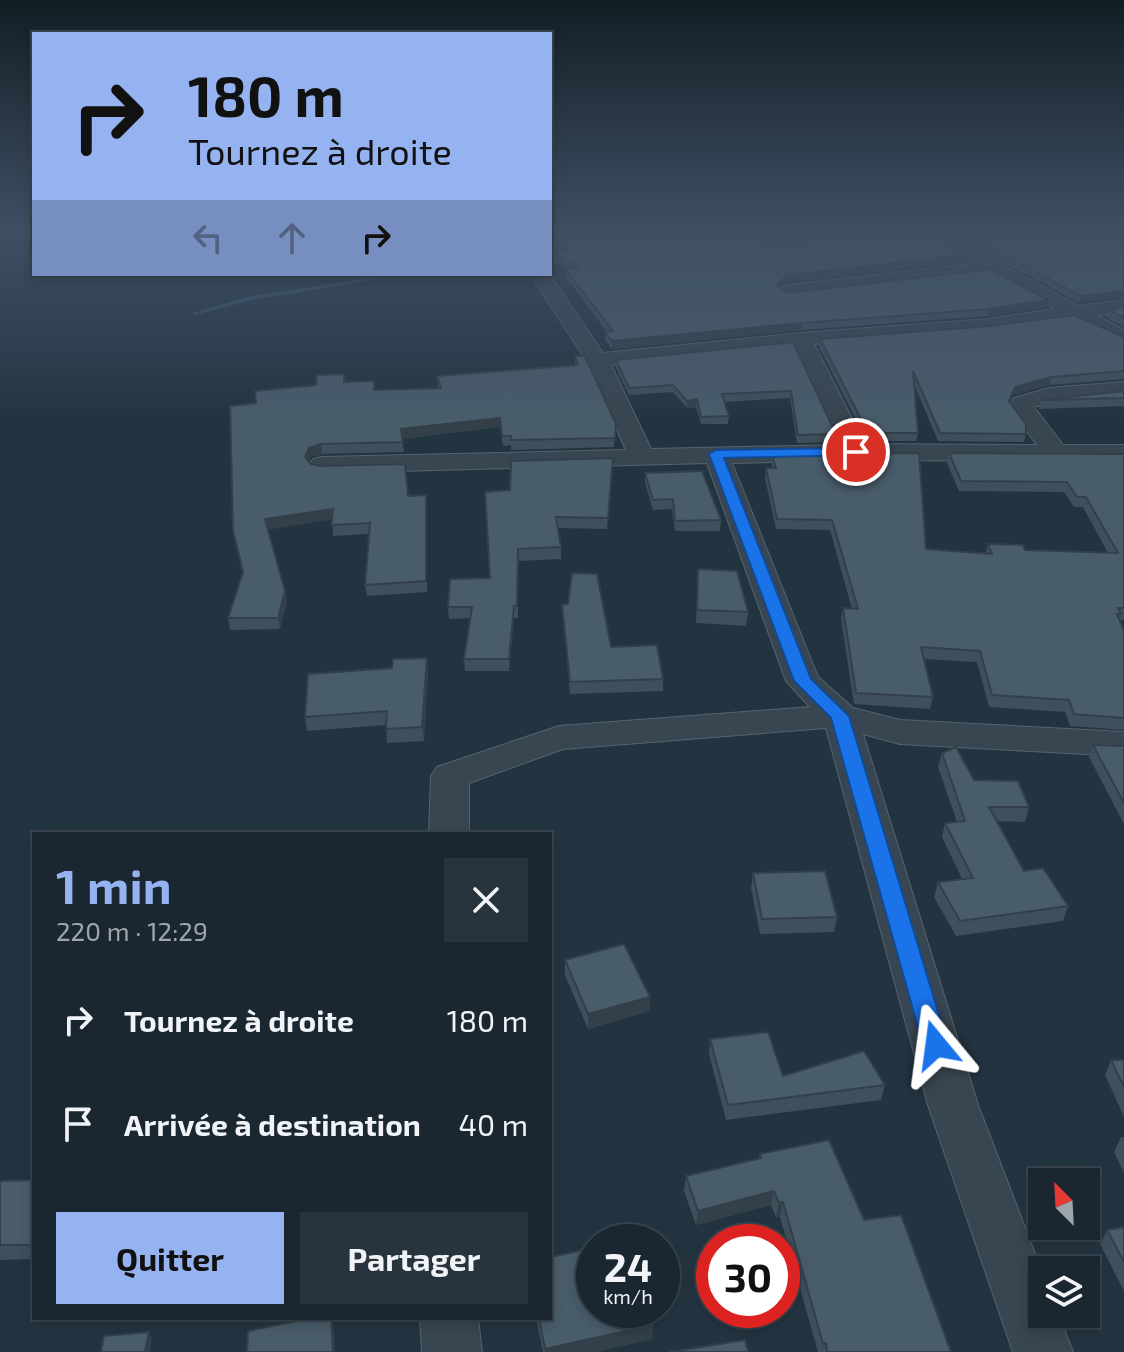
<!DOCTYPE html>
<html lang="fr">
<head>
<meta charset="utf-8">
<style>
  body { margin:0; font-family:"Exo 2",sans-serif; background:#27333d; color:#f1f3f6; height:100vh; display:flex; flex-direction:column; font-size:30px; white-space:nowrap }
  * { box-sizing:border-box; margin:0 }
  p { font-size:26px; color:#9fa5ab }
  .icon { flex:none; width:44px; height:44px; fill:none; stroke:currentColor; stroke-width:2; stroke-linecap:round; stroke-linejoin:round }
  .map { position:relative; flex:1; overflow:hidden }
  .side { position:absolute; left:32px; top:832px; width:520px; height:488px; display:flex; flex-direction:column; background:#1a2731; border-radius:0px; box-shadow:0 4px 12px #0003,0 0 0 2px #38444d }
  .side>* { flex:none }
  .banner { position:absolute; left:32px; top:32px; width:520px; height:244px; border-radius:0px; box-shadow:0 4px 12px #0003,0 0 0 2px #38444d; background:#95b2f1; color:#111; overflow:hidden }
  .needle { width:52px; rotate:336deg }
  .tools { position:absolute; left:1028px; top:1168px; display:grid; gap:16px }
  .tools a { display:grid; place-items:center; width:72px; height:72px; border-radius:0px; background:#1a2731; box-shadow:0 4px 12px #0003,0 0 0 2px #38444d; font-size:40px }
  .speed { position:absolute; left:576px; top:1224px; display:flex; gap:16px; font-size:40px; font-weight:700; text-align:center }
  .speed>* { display:grid; place-content:center; width:104px; height:104px; border-radius:50%; background:#1a2731; box-shadow:0 4px 12px #0003,0 0 0 2px #38444d; line-height:1 }
  .speed small { font-size:20px; font-weight:400 }
  .speed .limit { border:12px solid #d22; background:#fff; color:#111 }
  .pin { position:absolute; display:grid; place-items:center; width:68px; height:68px; color:#fff; margin:-34px; border:4px solid #fff; border-radius:50%; box-shadow:0 2px 8px #0007 }
  .me { position:absolute; width:88px; margin:-44px; rotate:344deg; stroke-linejoin:round; filter:drop-shadow(0 0 6px #0008) }
  .turn { display:flex; align-items:center; gap:28px; height:168px; padding:0 24px; font-size:36px }
  .turn .icon { width:104px; height:104px; stroke-width:2.5 }
  .turn b { display:block; font-size:56px; line-height:68px }
  .lanes { display:flex; align-items:center; height:76px; padding:0 24px; background:#0003; justify-content:center; gap:40px; direction:ltr }
  .lanes .off { opacity:.35 }
  .round { display:grid; place-items:center; flex:none; width:84px; height:84px; border-radius:0px; background:#27333d }
  .headline { display:flex; align-items:center; justify-content:space-between; height:136px; padding:0 24px }
  h1 { font-size:48px; font-weight:700; line-height:60px; color:#95b2f1 }
  .cta { display:flex; gap:16px; margin-top:auto; padding:16px 24px }
  .cta a { flex:1; height:92px; border-radius:0px; background:#95b2f1; color:#111; font-size:32px; font-weight:700; line-height:92px; text-align:center }
  .cta a+a { background:#27333d; color:#f1f3f6 }
  ul { padding:0; list-style:none }
  li { display:flex; align-items:center; gap:24px; height:104px; padding:0 24px }
  li div { flex:1 }
  li b { display:block; font-size:30px }
  li em { font-style:normal }
  .map>svg:first-child { display:block }
  .lines { fill:none; stroke-linecap:round; stroke-linejoin:round }
  .stream { fill:#365369; fill-rule:evenodd }
  .minor-casing { stroke:#56636e; stroke-width:2 }
  .minor { fill:#384651; fill-rule:evenodd }
  .wall { fill:#3f4f5b }
  .shaded-wall { fill:#33404a }
  .building { fill:#495c6a; stroke:#33404a; stroke-width:2 }
  .route { fill:#1a73e8; stroke:#114b97; stroke-width:2 }
</style>
</head>
<body>
<div class="map">
<svg width="1124" height="1352" viewBox="0 0 1124 1352">
  <rect width="100%" height="100%" fill="#233441"/>
  <g class="lines">
    <path class="stream" d="M394,274H408L252,300L195,315L192,313L252,296Z"/>
    <g class="minor-casing">
      <path id="minor" d="M835,231H885L876,236L771,250L762,245L771,240Z
        M917,231H939L948,236L975,231H1018L1009,236L963,244L1079,306L1124,300V312L1097,316L1124,330V345L1073,319L988,331L814,344L865,444L1037,445L1009,407L1014,398L1049,388L1124,382V396L1051,402L1034,407L1063,445H1124V461L856,460L732,463L818,677L853,708L900,720L1124,732V756L900,744L863,734L978,1105L1042,1272V1314H1058L1073,1352H1013L928,1105L826,728L563,749L469,783V834H429L431,776L437,767L559,726L810,707L786,681L707,463L322,473L313,471L309,465L313,459L322,457L626,450L586,360L535,282L545,276L552,278L603,353L801,333L988,319L1055,309L989,273L788,297L778,291L788,285L972,264ZM794,346L840,445L651,449L611,365Z
        M420,1318H478L482,1352H422Z"/>
    </g>
    <use href="#minor" class="minor"/>
  </g>
  <path class="wall" d="M550,231H812L771,237L764,242L772,246L964,255L963,262L788,282L781,288L789,293L1048,300L1046,307L988,316L801,330L612,349L605,339V332H607L566,277V270L569,269L550,260V253L562,251L550,244Z
    M1124,231L1080,303L972,245L973,239Z
    M1124,307V327L1107,318L1109,310Z
    M1124,337V379L1049,385L1013,395L1010,402L1026,434L1024,442L938,441L914,384L918,433L916,441H867L819,347L820,339Z
    M793,342L836,434L835,442L797,443L790,398L725,402L729,416L728,424H701L696,407L687,408L673,392L629,395L616,368V360Z
    M575,356L616,424L614,447L511,450V445L503,446L500,427L402,439L404,452L322,454L310,457L309,461L311,464L408,496L426,495L427,592L367,596L365,585L369,534L333,536L332,519L268,529L287,602L280,629L230,630L228,618L243,574L235,542L256,403L316,385L345,382L375,390L438,388L437,376L575,366Z
    M1124,391V406L1039,409L1041,400Z
    M949,453L1124,454V620H1119L1124,631V730L1070,726L1065,712L989,707L977,662L924,659L933,697L930,709L854,704L841,619L843,608L852,609L830,530L776,529L765,478L766,468H772V455L926,549L986,553L988,544L1025,550L1108,553L1083,507H1074L1064,492L959,491L947,463Z
    M613,458L607,529L558,528L561,547V559L518,561V618H514L509,671H465L464,659L470,618L449,619L448,607L490,578L510,490Z
    M645,473L721,520L720,531H675L672,509L653,510L645,483Z
    M698,569L748,612L746,626L696,623Z
    M562,605L611,647L663,679V691L570,694Z
    M428,671L424,741L387,743L386,725L307,731L305,717Z
    M1093,745L1124,746V824L1089,757Z
    M942,753L974,780L1029,807L1025,822L997,821L1024,871L1068,906L1063,921L956,936L934,897L938,882L962,879L942,837L945,823L957,822L938,767Z
    M753,873L837,917L834,932L760,934L751,888Z
    M565,960L650,997L649,1011L588,1029L565,975Z
    M710,1039L783,1076L885,1085L881,1100L726,1120L709,1054Z
    M1111,1060H1124V1117L1105,1075Z
    M1121,1137H1124V1173L1114,1152Z
    M760,1154L864,1220L951,1352H818L780,1217H776L771,1205L696,1225L684,1191L686,1176L759,1158Z
    M34,1180V1259L0,1260V1181Z
    M1124,1227V1291L1100,1244L1107,1230Z
    M536,1318H550L652,1339L595,1352H543Z"/>
  <path class="shaded-wall" d="M770,231H812L771,237L759,246L760,239Z
    M964,255L963,262L788,282L775,292L776,285L788,275Z
    M1124,291V298L1080,303L1081,296Z
    M1048,300L1046,307L988,316L989,309Z
    M802,323L801,330L612,349V341Z
    M1051,377L1049,385L1013,395L1007,409L1009,401L1015,387Z
    M697,399L696,407L687,408V401Z
    M500,418V427L402,439L401,429Z
    M321,444L322,454L310,457L306,467L305,457L309,448Z
    M333,509L334,519L266,530L265,519Z
    M285,591L287,602L280,629L278,618Z
    M514,606V618L509,671V659Z
    M427,658L428,671L424,741L422,727Z
    M650,997L649,1011L588,1029V1014Z
    M774,1191L771,1205L696,1225L698,1211Z
    M783,1202L780,1217H776L779,1203Z
    M331,1318L334,1328L335,1352H333Z
    M653,1325L652,1339L595,1352H545V1349Z
    M149,1332L152,1339L150,1352H145Z"/>
  <path class="building" d="M550,231H770L760,239L772,246L879,231H924L964,255L788,275L776,285L789,293L990,269L1048,300L989,309L802,323L612,341L605,332L613,331L566,270L579,267L550,253L570,249L550,238Z
    M1013,231H1124V291L1081,296L973,239Z
    M1124,307V318L1109,310Z
    M1074,315L1124,337V371L1051,377L1015,387L1009,401L1026,424V434L940,433L913,371L918,433H868L820,339L990,326Z
    M793,342L836,434L798,435L791,391L722,394L729,416L701,417L697,399L687,401L673,385L629,388L616,360Z
    M575,356H585L616,424L615,438L511,440V436H502L500,418L401,429L403,442L321,444L309,448L305,457L311,464L320,466L405,464L408,496L426,495V581L365,585L370,523L331,525L333,509L265,519L285,591L278,618H228L243,572L233,531L230,406L256,403L255,391L316,385L317,375L344,374V382L374,381V390L441,388L437,376L578,365Z
    M1124,391V398L1041,400Z
    M919,453L926,549L992,554L988,544L1023,545L1025,550L1118,553L1086,497H1077L1067,482L961,481L949,453L1124,454V608H1118L1121,614H1117L1124,631V718L1074,714L1069,700L992,695L980,651L921,647L933,697L856,693L843,608L858,609L832,520L777,519L766,468H776L772,455Z
    M613,458L608,518L556,517L561,547L518,549L517,606H514L509,659H464L472,607H448L450,579L490,578L485,492L510,490L511,461Z
    M702,471L721,520L675,521L673,499L653,500L645,473Z
    M698,569L737,571L748,612L697,610Z
    M572,573L597,574L611,647L657,645L663,679L570,682L562,605L568,604Z
    M427,658L422,727L386,729L387,711L305,717L308,674L392,668L393,659Z
    M1093,745L1124,746V803Z
    M956,747L974,780L1018,781L1029,807H989L1024,871L1043,868L1068,906L960,921L938,882L973,878L945,823L965,821L942,753Z
    M825,871L837,917L762,919L753,873Z
    M624,944L650,997L588,1014L565,960Z
    M768,1032L783,1076L864,1051L885,1085L728,1105L710,1039Z
    M1111,1060H1124V1087Z
    M829,1140L864,1220L901,1215L951,1352H827L826,1343L823,1344L783,1202L779,1203L774,1191L698,1211L686,1176L761,1158L760,1154Z
    M34,1180V1245H0V1181Z
    M1124,1227V1262L1107,1230Z
    M594,1248V1310H649L653,1325L545,1349L539,1318H550V1257Z
    M312,1318H331L333,1352H247L248,1331Z
    M149,1332L145,1352H101L104,1336Z
    M745,1340L748,1352H669Z"/>
  <linearGradient id="sky" x2="0" y2="1"><stop stop-color="#131d24"/><stop offset="0.55" stop-color="#3f5065"/><stop offset="1" stop-color="#3f5065" stop-opacity="0"/></linearGradient>
  <rect width="1124" height="420" fill="url(#sky)"/>
  <path class="route" d="M856,448L863,452L861,455L724,458L811,679L849,716L948,1045L945,1053L936,1056L927,1053L923,1045L831,718L794,681L709,454L716,450Z"/>
</svg>
<div class="tools">
<a><svg class="needle" viewBox="-14 -14 28 28"><path d="M0-13l5 13h-10z" fill="#e53935"/><path d="M0 13l5-13h-10z" fill="#9fa5ab"/></svg></a>
<a><svg class="icon" aria-label="layers" viewBox="0 0 24 24"><path d="M12 4l9 5-9 5-9-5zM3 14l9 5 9-5"/></svg></a>
</div>
<div class="speed"><div>24<small>km/h</small></div><div class="limit">30</div></div>
<div class="pin" style="left:856px;top:452px;background:#d93025"><svg class="icon" aria-label="arrive" viewBox="0 0 24 24"><path d="M6 21V4h12l-3 4 3 4H6"/></svg></div>
<svg class="me" style="left:936px;top:1045px" viewBox="-20 -20 40 40"><path d="M0-17L14 15 0 8-14 15z" fill="#1a73e8" stroke="#fff" stroke-width="4"/></svg>
<div class="banner">
<div class="turn"><svg class="icon" aria-label="right" viewBox="0 0 24 24"><path d="M7 20v-9h11M14 6l5 5-5 5"/></svg><div><b>180 m</b>Tournez à droite</div></div>
<div class="lanes"><svg class="icon off" aria-label="left" viewBox="0 0 24 24"><path d="M17 20v-9H6M10 6l-5 5 5 5"/></svg><svg class="icon off" aria-label="ahead" viewBox="0 0 24 24"><path d="M12 20V5M6 11l6-6 6 6"/></svg><svg class="icon" aria-label="right" viewBox="0 0 24 24"><path d="M7 20v-9h11M14 6l5 5-5 5"/></svg></div>
</div>
<section class="side">
<div class="headline"><div><h1>1 min</h1><p>220 m · 12:29</p></div><a class="round"><svg class="icon" aria-label="close" viewBox="0 0 24 24"><path d="M6 6l12 12M18 6L6 18"/></svg></a></div>
<ul>
<li><svg class="icon" aria-label="right" viewBox="0 0 24 24"><path d="M7 20v-9h11M14 6l5 5-5 5"/></svg><div><b>Tournez à droite</b></div><em>180 m</em></li>
<li><svg class="icon" aria-label="arrive" viewBox="0 0 24 24"><path d="M6 21V4h12l-3 4 3 4H6"/></svg><div><b>Arrivée à destination</b></div><em>40 m</em></li>
</ul>
<div class="cta"><a>Quitter</a><a>Partager</a></div>
</section>
</div>
</body>
</html>
